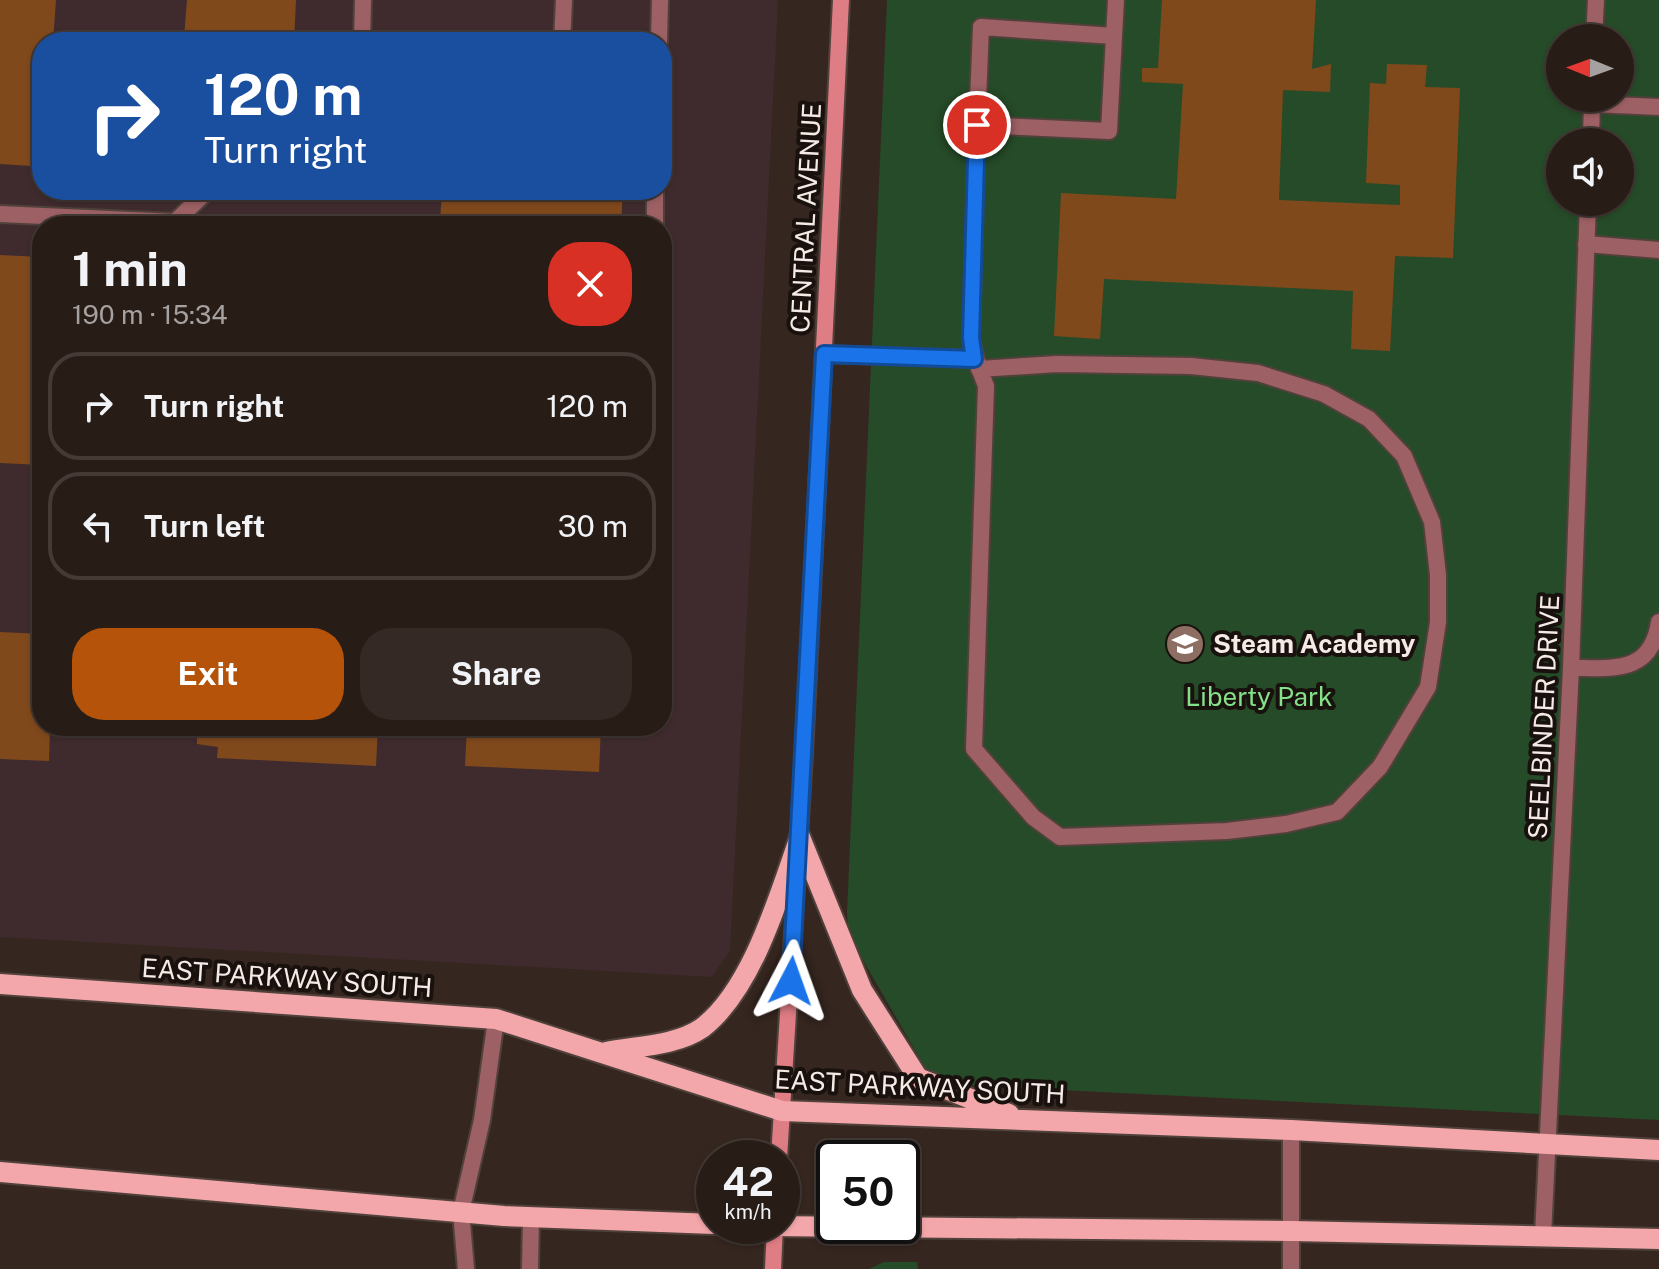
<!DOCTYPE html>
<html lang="en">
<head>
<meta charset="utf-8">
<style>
  body { margin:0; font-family:"Public Sans",sans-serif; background:#342924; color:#f1f3f6; height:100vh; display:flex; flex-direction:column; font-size:30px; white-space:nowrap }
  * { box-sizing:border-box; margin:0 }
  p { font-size:26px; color:#a5a1a1 }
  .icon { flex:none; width:44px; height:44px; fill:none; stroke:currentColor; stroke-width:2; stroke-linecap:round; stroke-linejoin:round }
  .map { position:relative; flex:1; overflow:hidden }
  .panel { position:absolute; left:32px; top:216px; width:640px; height:520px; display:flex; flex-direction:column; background:#281c17; border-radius:32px; box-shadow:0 2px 6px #0004,0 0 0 2px #443a36 }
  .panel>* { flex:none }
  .banner { position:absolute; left:32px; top:32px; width:640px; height:168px; border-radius:32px; box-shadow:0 2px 6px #0004,0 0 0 2px #443a36; background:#1a4fa0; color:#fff; overflow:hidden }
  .needle { width:52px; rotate:271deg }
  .fabs { position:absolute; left:1546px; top:24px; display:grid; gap:16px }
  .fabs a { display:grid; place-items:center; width:88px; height:88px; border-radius:50%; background:#281c17; box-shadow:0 2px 6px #0004,0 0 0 2px #443a36; font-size:40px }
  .speed { position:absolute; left:696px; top:1140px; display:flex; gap:16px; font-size:40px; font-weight:700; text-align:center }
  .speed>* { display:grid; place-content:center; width:104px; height:104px; border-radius:50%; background:#281c17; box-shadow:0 2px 6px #0004,0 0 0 2px #443a36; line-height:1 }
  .speed small { font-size:20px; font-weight:400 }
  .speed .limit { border:4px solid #111; border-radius:12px; background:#fff; color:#111 }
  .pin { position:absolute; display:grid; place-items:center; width:68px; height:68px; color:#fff; margin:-34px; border:4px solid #fff; border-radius:50%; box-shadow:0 2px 8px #0007 }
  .me { position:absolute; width:88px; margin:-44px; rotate:4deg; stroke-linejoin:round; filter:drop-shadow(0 0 6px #0008) }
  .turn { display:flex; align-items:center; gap:28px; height:168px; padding:0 40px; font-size:36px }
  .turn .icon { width:104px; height:104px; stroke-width:2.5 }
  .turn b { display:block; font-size:56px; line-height:68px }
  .round { display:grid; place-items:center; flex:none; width:84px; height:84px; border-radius:32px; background:#342924 }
  .headline { display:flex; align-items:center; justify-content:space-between; height:136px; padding:0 40px }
  h1 { font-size:48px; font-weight:700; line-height:60px }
  .action { display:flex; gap:16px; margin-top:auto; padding:16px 40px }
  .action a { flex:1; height:92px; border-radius:32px; background:#b45309; color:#fff; font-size:32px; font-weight:700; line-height:92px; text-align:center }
  .action a+a { background:#342924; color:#f1f3f6 }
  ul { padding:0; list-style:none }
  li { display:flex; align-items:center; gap:24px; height:108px; margin:0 16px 12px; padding:0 24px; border:4px solid #443a36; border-radius:32px }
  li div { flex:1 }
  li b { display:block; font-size:30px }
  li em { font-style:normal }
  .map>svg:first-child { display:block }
  .education { fill:#3f2b2d; fill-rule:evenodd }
  .green { fill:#264b28; fill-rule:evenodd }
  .building { fill:#80491c }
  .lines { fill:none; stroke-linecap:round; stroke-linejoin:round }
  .service-casing { stroke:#50413b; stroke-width:20 }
  .minor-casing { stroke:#50413b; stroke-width:20 }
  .secondary-casing { stroke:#50413b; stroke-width:20 }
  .primary-casing { stroke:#50413b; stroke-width:24 }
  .service { stroke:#9d6064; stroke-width:16 }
  .minor { stroke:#9d6064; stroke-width:16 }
  .secondary { stroke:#df7d84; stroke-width:16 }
  .primary { stroke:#f3a7aa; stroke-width:20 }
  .route-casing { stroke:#114b97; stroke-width:20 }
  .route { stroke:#1a73e8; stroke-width:14 }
  .labels { text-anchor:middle; stroke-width:8; stroke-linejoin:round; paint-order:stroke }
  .street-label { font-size:26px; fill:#f5eae5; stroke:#18110d }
  .poi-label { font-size:26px; font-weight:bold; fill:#f5eae5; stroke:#18110d; text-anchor:start }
  .park-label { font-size:26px; fill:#84e089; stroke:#18110d }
</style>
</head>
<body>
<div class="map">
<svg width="1659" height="1269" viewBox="0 0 1659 1269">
  <rect width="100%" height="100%" fill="#35261f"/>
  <path class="education" d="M0,0H778L730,950L712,977L0,937ZM42,42H662V190H42ZM42,226H662V726H42Z"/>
  <path class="green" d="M887,0H1659V1120L944,1084L927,1071L849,936L847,913ZM1560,38H1620V98H1560ZM1560,142H1620V202H1560Z
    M884,1262H917L918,1269H869Z"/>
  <path class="building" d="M0,0H56L53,42H42V145H33L32,166L0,164Z
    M187,0H296L294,42H172V36L184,37Z
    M1162,0H1316L1312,69L1331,64L1330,92L1283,90L1279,200L1400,205V185L1366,183L1370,83L1386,84L1387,64L1427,65L1425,87L1460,88L1453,258L1395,256L1390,351L1351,349L1353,291L1104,279L1100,339L1054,336L1061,193L1176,199L1183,84L1142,82V68H1158Z
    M442,190H623L621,226H345V217L440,223Z
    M0,255L42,257V465L0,463Z
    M0,632L42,634V726H50L49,761L0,759Z
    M197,726H378L376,766L217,758L218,747L197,744Z
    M467,726H601L599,772L465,766Z"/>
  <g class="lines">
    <g class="service-casing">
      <path id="service" d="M1114,36L1116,0
        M362,42L363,0
        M562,42L564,0
        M659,42L660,0
        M977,125L981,27L1114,36L1109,131L977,125L971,338C974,356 979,369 986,386L974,749L1033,817L1060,837L1227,831L1286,824L1337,812L1380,767L1428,687L1438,622V575L1432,522L1404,456L1369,419L1324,394L1258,373L1191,366L1057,364L979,369
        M0,214L175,222
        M175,226V222L208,190
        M655,226V190
        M1586,244L1659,250
        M824,354L974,359
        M1571,668C1614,668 1651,674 1659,622
        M466,1269L461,1212L482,1120L496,1019
        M530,1269L531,1217"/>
    </g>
    <g class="minor-casing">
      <path id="minor" d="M1594,38L1596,0
        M1592,104L1659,107
        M1591,142L1592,98
        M1543,1235L1571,668L1588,202
        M1291,1269V1130"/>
    </g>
    <g class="secondary-casing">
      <path id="secondary" d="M779,1158L804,756L841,0
        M773,1269L775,1226"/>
    </g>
    <g class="primary-casing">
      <path id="primary" d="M800,837L862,990L918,1078L1009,1114
        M0,984L496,1019L782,1111L1291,1130L1659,1150
        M606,1052C636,1046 676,1046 702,1028C753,989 779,895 800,837
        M0,1172L504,1216L714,1224
        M767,1226L1292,1231L1659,1239"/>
    </g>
    <use href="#service" class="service"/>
    <use href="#minor" class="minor"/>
    <use href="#secondary" class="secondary"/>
    <use href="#primary" class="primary"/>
  </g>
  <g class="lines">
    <g class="route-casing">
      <path id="route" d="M791,981L824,354L974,359L971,338L977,125"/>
    </g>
    <use href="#route" class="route"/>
  </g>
  <defs>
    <g id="school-disc" transform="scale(2)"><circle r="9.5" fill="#8d6e63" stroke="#18110d"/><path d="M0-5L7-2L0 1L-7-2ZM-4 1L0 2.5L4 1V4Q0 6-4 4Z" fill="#fff"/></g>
  </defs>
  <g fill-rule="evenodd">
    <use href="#school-disc" x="1185" y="644"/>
  </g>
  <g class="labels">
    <g class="street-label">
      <text transform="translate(806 218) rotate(-87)" y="9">CENTRAL AVENUE</text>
      <text transform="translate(1544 717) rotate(-87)" y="9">SEELBINDER DRIVE</text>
      <text transform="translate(287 978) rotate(4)" y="9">EAST PARKWAY SOUTH</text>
      <text transform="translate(920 1087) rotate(3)" y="9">EAST PARKWAY SOUTH</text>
    </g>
    <g class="poi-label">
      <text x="1213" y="653">Steam Academy</text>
    </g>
    <g class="park-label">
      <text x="1259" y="706">Liberty Park</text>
    </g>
  </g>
</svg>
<div class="fabs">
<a><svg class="needle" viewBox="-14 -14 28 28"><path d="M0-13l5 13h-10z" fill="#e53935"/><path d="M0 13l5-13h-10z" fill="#a5a1a1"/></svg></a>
<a><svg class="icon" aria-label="sound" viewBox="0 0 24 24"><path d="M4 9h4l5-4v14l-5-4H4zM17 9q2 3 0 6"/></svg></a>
</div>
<div class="speed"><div>42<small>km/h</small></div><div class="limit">50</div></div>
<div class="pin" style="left:977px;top:125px;background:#d93025"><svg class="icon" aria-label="arrive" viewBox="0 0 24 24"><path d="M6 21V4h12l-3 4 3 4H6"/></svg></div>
<svg class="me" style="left:791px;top:981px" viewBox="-20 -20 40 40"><path d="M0-17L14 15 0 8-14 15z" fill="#1a73e8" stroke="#fff" stroke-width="4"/></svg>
<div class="banner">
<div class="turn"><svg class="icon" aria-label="right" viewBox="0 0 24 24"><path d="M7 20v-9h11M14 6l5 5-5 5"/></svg><div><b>120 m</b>Turn right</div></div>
</div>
<section class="panel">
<div class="headline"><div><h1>1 min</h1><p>190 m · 15:34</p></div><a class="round" style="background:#d93025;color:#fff"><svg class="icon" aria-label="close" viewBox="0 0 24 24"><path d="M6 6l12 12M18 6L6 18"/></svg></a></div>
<ul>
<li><svg class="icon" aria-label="right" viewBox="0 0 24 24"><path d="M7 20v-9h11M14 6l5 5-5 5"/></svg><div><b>Turn right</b></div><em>120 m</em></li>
<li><svg class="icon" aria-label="left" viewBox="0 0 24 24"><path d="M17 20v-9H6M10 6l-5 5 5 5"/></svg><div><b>Turn left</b></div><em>30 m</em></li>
</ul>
<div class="action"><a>Exit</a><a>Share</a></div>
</section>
</div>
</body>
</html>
